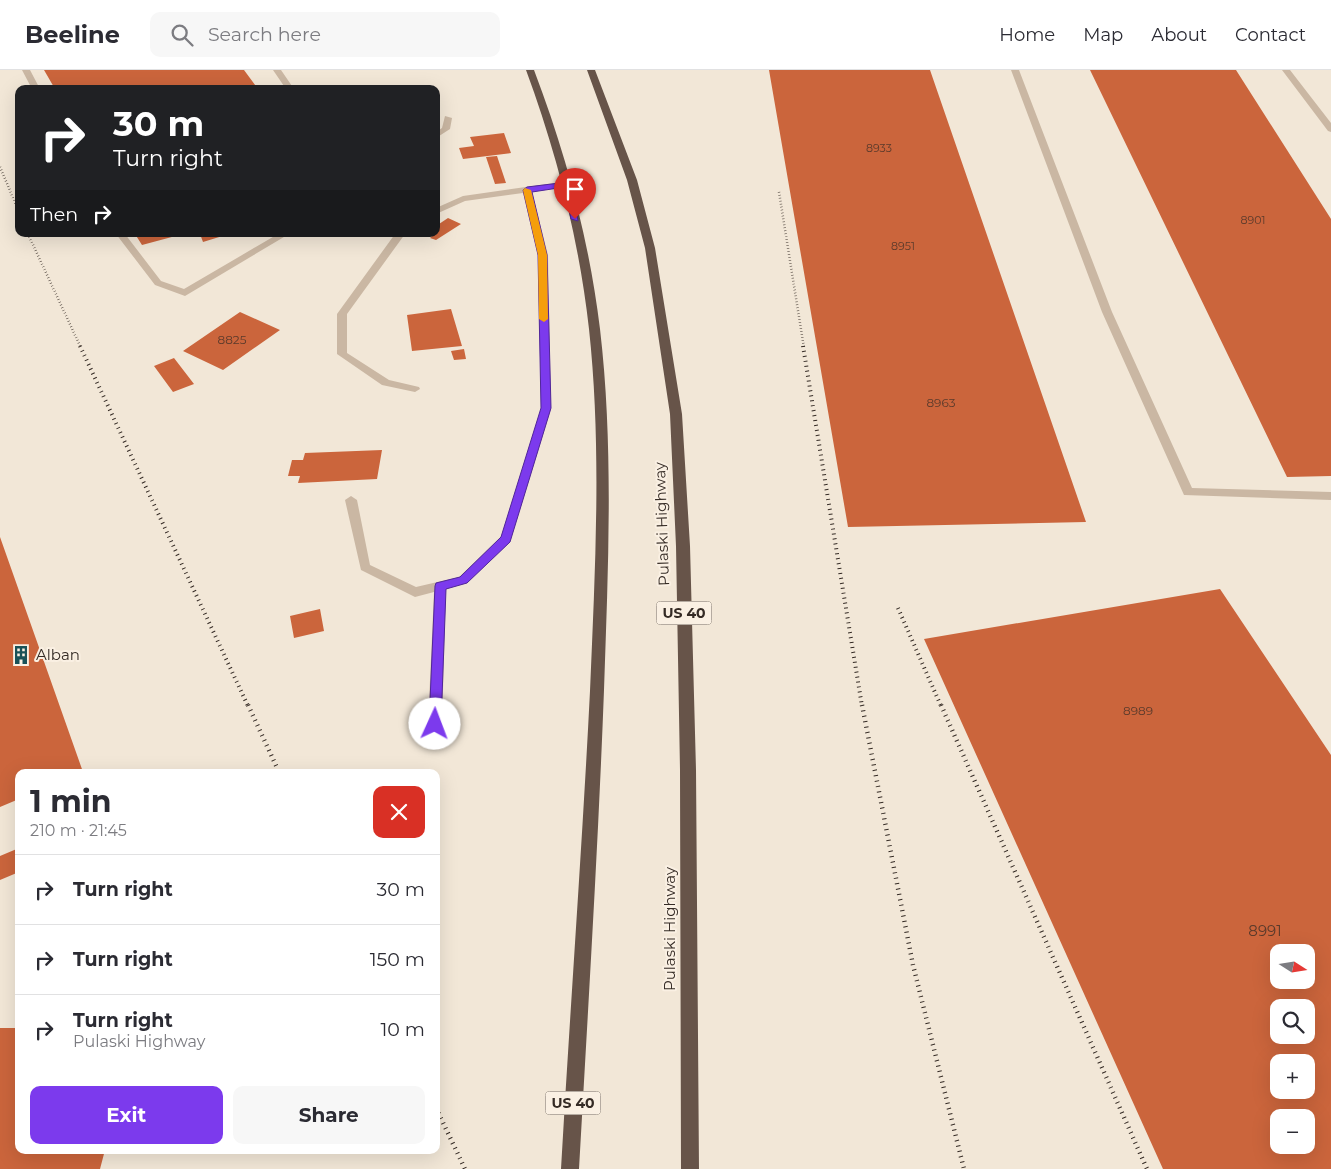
<!DOCTYPE html>
<html lang="en">
<head>
<meta charset="utf-8">
<style>
  body { margin:0; font-family:Montserrat,sans-serif; background:#f7f7f7; color:#2b2b33; height:100vh; display:flex; flex-direction:column; font-size:19px; white-space:nowrap }
  * { box-sizing:border-box; margin:0 }
  p { font-size:16px; color:#7c7c81 }
  .icon { flex:none; width:28px; height:28px; fill:none; stroke:currentColor; stroke-width:2; stroke-linecap:round; stroke-linejoin:round }
  .map { position:relative; flex:1; overflow:hidden }
  .sheet { position:absolute; left:15px; top:699px; width:425px; height:385px; display:flex; flex-direction:column; background:#fff; border-radius:10px; box-shadow:0 5px 20px #0002 }
  .sheet>* { flex:none }
  .hud { position:absolute; left:15px; top:15px; width:425px; height:152px; border-radius:10px; box-shadow:0 5px 20px #0002; background:#202124; color:#fff; overflow:hidden }
  .needle { width:32px; rotate:102deg }
  .fabs { position:absolute; left:1270px; top:874px; display:grid; gap:10px }
  .fabs a { display:grid; place-items:center; width:45px; height:45px; border-radius:10px; background:#fff; box-shadow:0 5px 20px #0002; font-size:25px }
  .pin { position:absolute; display:grid; place-items:center; width:42px; height:42px; color:#fff; margin:-51px -21px; border-radius:50% 50% 50% 0; rotate:-45deg; box-shadow:0 0 5px #0007 }
  .pin .icon { rotate:45deg }
  .me { position:absolute; width:55px; margin:-28px; rotate:2deg; stroke-linejoin:round; filter:drop-shadow(0 0 4px #0008) }
  .turn { display:flex; align-items:center; gap:18px; height:105px; padding:0 15px; font-size:22px }
  .turn .icon { width:65px; height:65px; stroke-width:2.5 }
  .turn b { display:block; font-size:35px; line-height:42px }
  .then { display:flex; align-items:center; height:48px; padding:0 15px; background:#0003; gap:10px; font-size:19px }
  .round { display:grid; place-items:center; flex:none; width:52px; height:52px; border-radius:10px; background:#f7f7f7 }
  .head { display:flex; align-items:center; justify-content:space-between; height:85px; padding:0 15px }
  h1 { font-size:30px; font-weight:700; line-height:38px }
  .action { display:flex; gap:10px; margin-top:auto; padding:10px 15px }
  .action a { flex:1; height:58px; border-radius:10px; background:#7c3aed; color:#fff; font-size:20px; font-weight:700; line-height:58px; text-align:center }
  .action a+a { background:#f7f7f7; color:#2b2b33 }
  ul { padding:0; list-style:none }
  li { display:flex; align-items:center; gap:15px; height:70px; padding:0 15px; border-top:1px solid #e1e1e2 }
  li div { flex:1 }
  li b { display:block; font-size:19px }
  li em { font-style:normal }
  header { display:flex; align-items:center; gap:30px; box-sizing:border-box; height:70px; padding:0 25px; background:#fff; border-bottom:1px solid #e1e1e2 }
  header strong { font-size:24px }
  nav { display:flex; gap:28px; margin-inline-start:auto; font-size:18px }
  .search { width:350px; height:45px; background:#f7f7f7; display:flex; align-items:center; gap:12px; box-sizing:border-box; padding:0 18px; border-radius:10px; color:#7c7c81; font-size:19px }
  .map>svg:first-child { display:block }
  .building { fill:#cb653c; fill-rule:evenodd }
  .lines { fill:none; stroke-linecap:round; stroke-linejoin:round }
  .service { fill:#cab7a3; fill-rule:evenodd }
  .trunk { fill:#675449; fill-rule:evenodd }
  .rail-far2 { stroke:#352b25; stroke-width:2.5; stroke-dasharray:0.5 2.5; stroke-linecap:butt }
  .rail-far1 { stroke:#352b25; stroke-width:4; stroke-dasharray:1 4; stroke-linecap:butt }
  .rail { stroke:#352b25; stroke-width:4.5; stroke-dasharray:1 4.5; stroke-linecap:butt }
  .route { fill:#7c3aed; stroke:#51269a }
  .slow { fill:#f59e0b }
  .labels { text-anchor:middle; stroke-width:4; stroke-linejoin:round; paint-order:stroke }
  .far-number-label { font-size:11px; fill:#5a3a2b }
  .number-label { font-size:12px; fill:#5a3a2b }
  .shield { fill:#faf0e3; stroke:#70665e; stroke-width:1 }
  .shield-label { font-size:14px; font-weight:bold; fill:#352b25 }
  .street-label { font-size:15px; fill:#352b25; stroke:#faf0e3 }
  .poi-label { font-size:15px; fill:#352b25; stroke:#faf0e3; text-anchor:start }
  .near-number-label { font-size:15px; fill:#5a3a2b }
</style>
</head>
<body>
<header>
<strong>Beeline</strong>
<div class="search"><svg class="icon" aria-label="search" viewBox="0 0 24 24"><circle cx="10" cy="10" r="6"/><path d="M15 15l6 6"/></svg>Search here</div>
<nav><a>Home</a><a>Map</a><a>About</a><a>Contact</a></nav>
</header>
<div class="map">
<svg width="1331" height="1099" viewBox="0 0 1331 1099">
  <rect width="100%" height="100%" fill="#f2e7d7"/>
  <path class="building" d="M44,0H244L258,19H55Z
    M769,0H930L1086,452L848,457Z
    M1090,0H1236L1331,149V406L1287,407Z
    M504,63L511,83L463,89L459,78L474,76L470,67Z
    M497,86L506,113L495,114L486,87Z
    M448,148L461,154L436,170L430,168L433,165L430,164H436V156Z
    M135,164H183L142,175Z
    M200,164H229L203,172Z
    M451,239L462,276L412,281L407,245Z
    M240,242L280,260L223,300L183,281Z
    M464,279L466,289L454,290L451,281Z
    M174,288L194,314L173,322L154,296Z
    M382,380L377,409L298,413L300,406H288L292,390H303L305,383Z
    M0,467L83,702H19V729L0,737Z
    M1220,519L1331,685V1099H1163L924,569ZM1279,882H1306V910H1279ZM1279,938H1306V965H1279ZM1279,992H1306V1020H1279ZM1279,1048H1306V1075H1279Z
    M320,539L324,561L294,568L290,546Z
    M19,778V802L0,810V786Z
    M0,958H19V1080H105L100,1099H0Z"/>
  <g class="lines">
    <path class="service" d="M22,0H30L40,19H32Z
      M273,0H281L294,19H286Z
      M1011,0H1019L1112,242L1192,418L1331,422V430L1184,425L1102,242Z
      M1282,0H1290L1331,53V62L1328,61Z
      M445,46L452,48L450,59L436,68V62L442,58Z
      M568,111L571,112V116L532,122L548,185L551,339L510,472L467,513L446,519L442,654L440,658L435,659L430,658L428,654L434,522L415,527L361,500L345,430L351,426L357,430L370,495L416,517L459,507L501,467L541,339L538,185L523,123L465,131L436,144V138L463,126Z
      M116,164H125L161,211L184,219L278,164H289L185,226L155,215Z
      M395,164H405L347,244V283L389,310L419,317L420,319L415,322L382,315L337,284V244Z"/>
    <path class="trunk" d="M526,0H534C566,84 589,169 600,259C614,378 608,500 604,620C598,780 588,939 579,1099H561C570,940 582,780 590,621C595,501 602,379 589,259C579,170 557,84 526,0Z
      M587,0H595L637,110L655,178L682,344L690,476L696,700L699,1099H681L680,700L676,476L670,344L645,178L627,110Z"/>
    <path class="rail-far2" d="M0,97L19,142
      M779,122L804,278
      M28,164L81,278"/>
    <path class="rail-far1" d="M80,276L248,636
      M803,276L862,636
      M898,538L941,636"/>
    <path class="rail" d="M248,635L279,702
      M862,635L913,895L964,1099
      M941,635L1147,1099
      M436,1038L465,1099"/>
  </g>
  <path class="route" d="M568,112L572,114L578,151L571,149L565,117L532,122L547,185L551,338L510,472L467,513L446,519L441,654L439,657H431L429,654L435,516L436,513L460,507L501,467L541,338L538,185L523,120L527,117Z"/>
  <path class="slow" d="M525,118L531,120L547,185L548,249L544,252L539,249L538,185L523,120Z"/>
  <defs>
    <g id="building-bare" transform="scale(1.5)"><path d="M-4-6H4V6H1V3H-1V6H-4ZM-2.5-4.3h1.7v1.8h-1.7ZM.8-4.3h1.7v1.8H.8ZM-2.5-1h1.7V.8h-1.7ZM.8-1h1.7V.8H.8Z" fill="#195158" stroke="#faf0e3" stroke-width="2.5" paint-order="stroke"/></g>
  </defs>
  <g fill-rule="evenodd">
    <use href="#building-bare" x="21" y="585"/>
  </g>
  <g class="labels">
    <g class="far-number-label">
      <text x="879" y="82">8933</text>
      <text x="1253" y="154">8901</text>
      <text x="903" y="180">8951</text>
    </g>
    <g class="number-label">
      <text x="232" y="274">8825</text>
      <text x="941" y="337">8963</text>
      <text x="1138" y="645">8989</text>
    </g>
    <g class="shield">
      <rect x="656.5" y="531.5" width="55" height="23" rx="4"/>
      <rect x="545.5" y="1021.5" width="55" height="23" rx="4"/>
    </g>
    <g class="shield-label">
      <text x="684" y="548">US 40</text>
      <text x="573" y="1038">US 40</text>
    </g>
    <g class="street-label">
      <text transform="translate(662 454) rotate(-92)" y="5">Pulaski Highway</text>
      <text transform="translate(670 859) rotate(-90)" y="5">Pulaski Highway</text>
    </g>
    <g class="poi-label">
      <text x="36" y="590">Alban</text>
    </g>
    <g class="near-number-label">
      <text x="1265" y="866">8991</text>
    </g>
  </g>
</svg>
<div class="fabs">
<a><svg class="needle" viewBox="-14 -14 28 28"><path d="M0-13l5 13h-10z" fill="#e53935"/><path d="M0 13l5-13h-10z" fill="#7c7c81"/></svg></a>
<a><svg class="icon" aria-label="search" viewBox="0 0 24 24"><circle cx="10" cy="10" r="6"/><path d="M15 15l6 6"/></svg></a>
<a>+</a>
<a>−</a>
</div>
<div class="pin" style="left:575px;top:149px;background:#d93025"><svg class="icon" aria-label="arrive" viewBox="0 0 24 24"><path d="M6 21V4h12l-3 4 3 4H6"/></svg></div>
<svg class="me" style="left:435px;top:654px" viewBox="-20 -20 40 40"><circle r="19" fill="#fff"/><path d="M0-13L10 11 0 6-10 11z" fill="#7c3aed"/></svg>
<div class="hud">
<div class="turn"><svg class="icon" aria-label="right" viewBox="0 0 24 24"><path d="M7 20v-9h11M14 6l5 5-5 5"/></svg><div><b>30 m</b>Turn right</div></div>
<div class="then">Then<svg class="icon" aria-label="right" viewBox="0 0 24 24"><path d="M7 20v-9h11M14 6l5 5-5 5"/></svg></div>
</div>
<section class="sheet">
<div class="head"><div><h1>1 min</h1><p>210 m · 21:45</p></div><a class="round" style="background:#d93025;color:#fff"><svg class="icon" aria-label="close" viewBox="0 0 24 24"><path d="M6 6l12 12M18 6L6 18"/></svg></a></div>
<ul>
<li><svg class="icon" aria-label="right" viewBox="0 0 24 24"><path d="M7 20v-9h11M14 6l5 5-5 5"/></svg><div><b>Turn right</b></div><em>30 m</em></li>
<li><svg class="icon" aria-label="right" viewBox="0 0 24 24"><path d="M7 20v-9h11M14 6l5 5-5 5"/></svg><div><b>Turn right</b></div><em>150 m</em></li>
<li><svg class="icon" aria-label="right" viewBox="0 0 24 24"><path d="M7 20v-9h11M14 6l5 5-5 5"/></svg><div><b>Turn right</b><p>Pulaski Highway</p></div><em>10 m</em></li>
</ul>
<div class="action"><a>Exit</a><a>Share</a></div>
</section>
</div>
</body>
</html>
